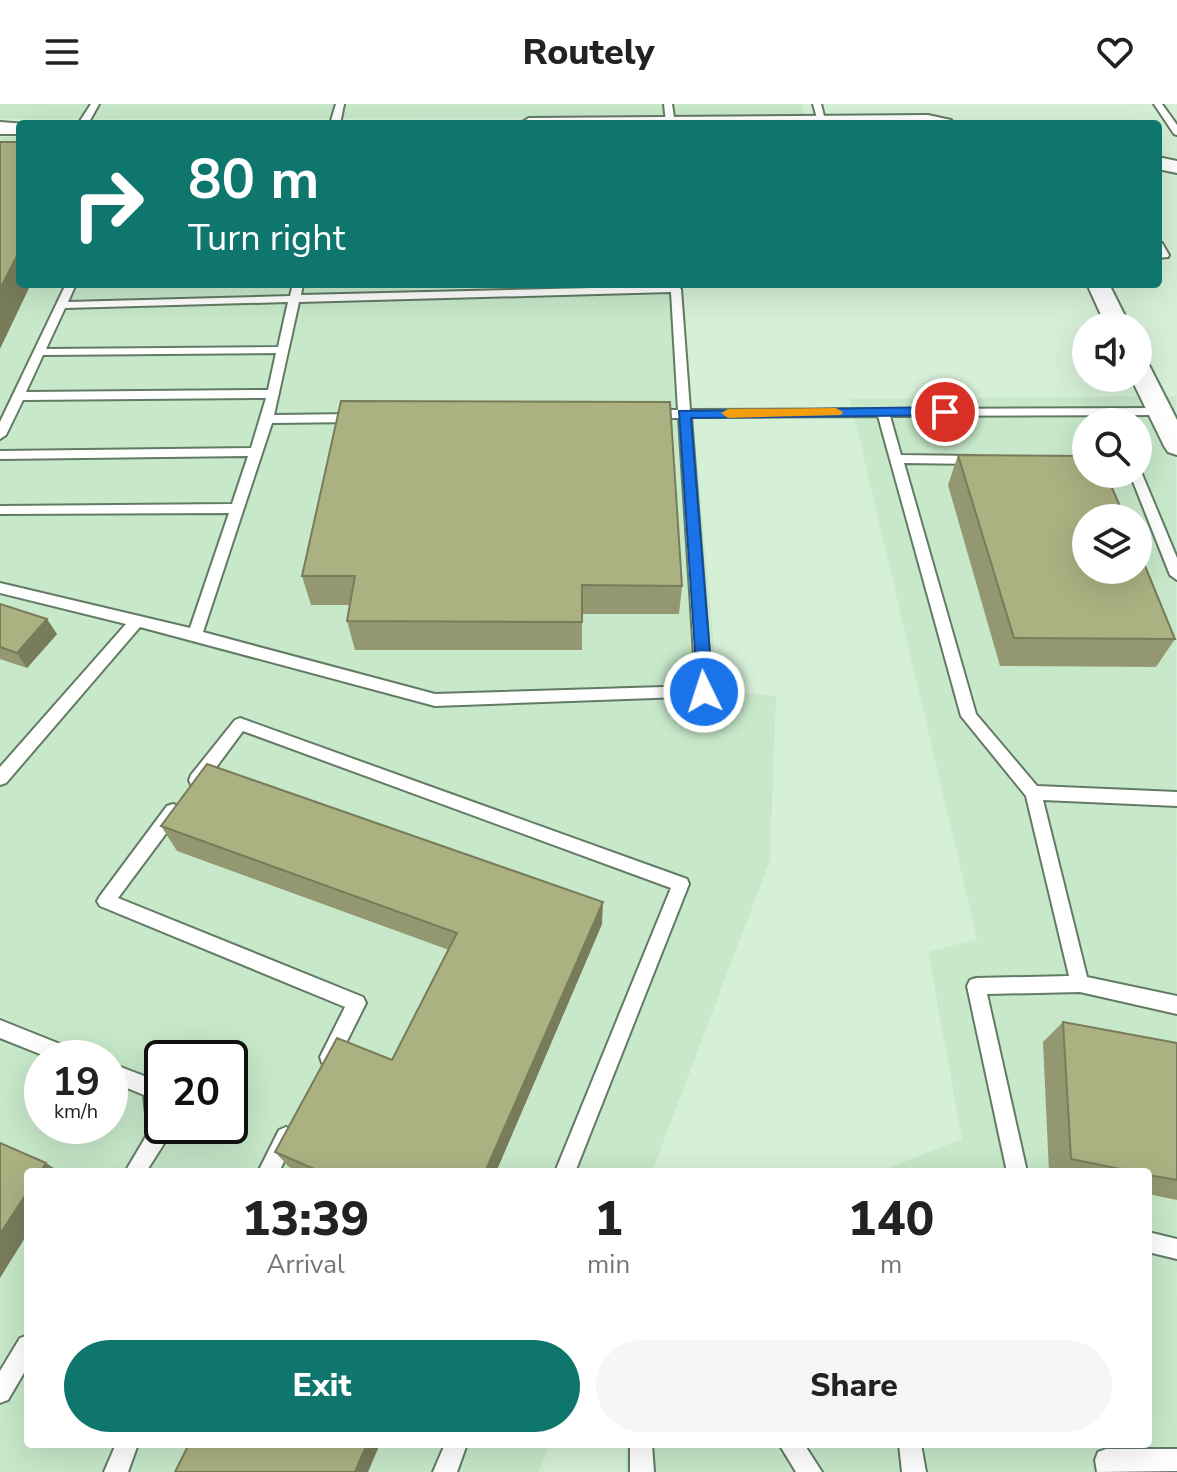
<!DOCTYPE html>
<html lang="en">
<head>
<meta charset="utf-8">
<style>
  body { margin:0; font-family:"Nunito Sans",sans-serif; background:#f6f6f6; color:#222; height:100vh; display:flex; flex-direction:column; font-size:30px; white-space:nowrap }
  * { box-sizing:border-box; margin:0 }
  p { font-size:26px; color:#767676 }
  .icon { flex:none; width:44px; height:44px; fill:none; stroke:currentColor; stroke-width:2; stroke-linecap:round; stroke-linejoin:round }
  .map { position:relative; flex:1; overflow:hidden }
  .drawer { position:absolute; left:24px; top:1064px; width:1128px; height:280px; display:flex; flex-direction:column; background:#fff; border-radius:8px; box-shadow:0 8px 32px #0002 }
  .drawer>* { flex:none }
  .top-card { position:absolute; left:16px; top:16px; width:1146px; height:168px; border-radius:8px; box-shadow:0 8px 32px #0002; background:#0f766e; color:#fff; overflow:hidden }
  .fabs { position:absolute; left:1072px; top:208px; display:grid; gap:16px }
  .fabs a { display:grid; place-items:center; width:80px; height:80px; border-radius:50%; background:#fff; box-shadow:0 8px 32px #0002; font-size:40px }
  .speed { position:absolute; left:24px; top:936px; display:flex; gap:16px; font-size:40px; font-weight:700; text-align:center }
  .speed>* { display:grid; place-content:center; width:104px; height:104px; border-radius:50%; background:#fff; box-shadow:0 8px 32px #0002; line-height:1 }
  .speed small { font-size:20px; font-weight:400 }
  .speed .limit { border:4px solid #111; border-radius:12px; background:#fff; color:#111 }
  .pin { position:absolute; display:grid; place-items:center; width:68px; height:68px; color:#fff; margin:-34px; border:4px solid #fff; border-radius:50%; box-shadow:0 2px 8px #0007 }
  .me { position:absolute; width:88px; margin:-44px; rotate:356deg; stroke-linejoin:round; filter:drop-shadow(0 0 6px #0008) }
  .turn { display:flex; align-items:center; gap:28px; height:168px; padding:0 40px; font-size:36px }
  .turn .icon { width:104px; height:104px; stroke-width:2.5 }
  .turn b { display:block; font-size:56px; line-height:68px }
  .eta { display:flex; justify-content:space-evenly; align-items:center; height:136px; text-align:center }
  .eta b { font-size:48px; font-weight:800; line-height:56px }
  .action { display:flex; gap:16px; margin-top:auto; padding:16px 40px }
  .action a { flex:1; height:92px; border-radius:48px; background:#0f766e; color:#fff; font-size:32px; font-weight:800; line-height:92px; text-align:center }
  .action a+a { background:#f6f6f6; color:#222 }
  header { display:flex; justify-content:space-between; align-items:center; height:104px; padding:0 40px; background:#fff; font-size:36px; font-weight:800 }
  .map>svg:first-child { display:block }
  .built { fill:#c7e8c9; fill-rule:evenodd }
  .lines { fill:none; stroke-linecap:round; stroke-linejoin:round }
  .service-casing { stroke:#637a64; stroke-width:4 }
  .minor-casing { stroke:#637a64; stroke-width:4 }
  .service { fill:#fff; fill-rule:evenodd }
  .minor { fill:#fff; fill-rule:evenodd }
  .wall { fill:#949870 }
  .shaded-wall { fill:#787c5b }
  .building { fill:#acb182; stroke:#787c5b; stroke-width:2 }
  .route { fill:#1a73e8; stroke:#114b97; stroke-width:2 }
  .slow { fill:#f59e0b }
</style>
</head>
<body>
<header><svg class="icon" aria-label="menu" viewBox="0 0 24 24"><path d="M4 6h16M4 12h16M4 18h16"/></svg>Routely<svg class="icon" aria-label="heart" viewBox="0 0 24 24"><path d="M12 20l-8-8c-3-5 5-10 8-4 3-6 11-1 8 4z"/></svg></header>
<div class="map">
<svg width="1177" height="1368" viewBox="0 0 1177 1368">
  <rect width="100%" height="100%" fill="#d6f0d8"/>
  <path class="built" d="M0,0H801L805,13L0,15Z
    M0,33H20V180H681L718,586L776,592L770,756L652,1068H28V1340H550L539,1368H0ZM42,954H110V1022H42ZM162,954H230V1022H162Z
    M1176,292L1177,1368H626L627,1340H1148V1068H878L962,1035L928,848L977,835L850,295ZM1086,318H1138V370H1086ZM1086,414H1138V466H1086Z"/>
  <g class="lines">
    <g class="service-casing">
      <path id="service" d="M91,0H99L88,20H78Z
        M336,0H344L340,20H330Z
        M664,0H672L675,20L666,19Z
        M813,0H821L826,20L818,18Z
        M1154,0H1162L1177,21V31L1174,30Z
        M1158,138L1162,139L1169,151L1168,153L1158,154Z
        M66,180H76L68,198L290,192L293,180H303L301,191L676,182L681,185L690,306L1164,304V310L1160,311L890,312L901,351L976,352L982,356L976,360L904,359L976,610L1037,682L1177,688V702L1043,696L1087,873L1177,892V910L1080,888L987,890L1027,1068H1007L967,882L970,876L976,874L1069,872L1026,692L961,612L878,312L691,313L712,588L709,592L435,602L140,523L6,679L0,681V663L126,520L0,489V479L190,524L229,409L0,410V402L232,400L248,352L0,355V347L251,344L266,294L23,296L6,331L0,335V318ZM671,188L678,306H649L643,310L649,314H679L696,582L435,590L203,528L272,319L358,318L364,314L358,310L274,311L299,198ZM288,198L278,243L46,245L65,204ZM276,249L268,286L26,288L43,251Z
        M1138,366L1142,370L1177,454V476L1170,471L1130,370H1138Z
        M240,614L687,775L689,780L575,1068H555L671,784L243,627L203,681H191L189,676L191,671L235,616Z
        M173,700L179,702L181,707L179,712L118,794L363,893L366,899L336,959L329,962L322,959L320,953L345,903L100,802L97,797L100,792L167,702Z
        M0,916L80,948L82,954H50L0,934Z
        M110,959L160,978L162,984V1022H167L168,1031L165,1038L146,1068H125L148,1029L144,991L110,977Z
        M286,1023L293,1026L296,1033L279,1068H258L279,1026Z
        M1148,1128L1177,1135V1155L1148,1148Z
        M28,1231V1262L8,1296L0,1299V1267L20,1234Z
        M116,1340H138L128,1368H104Z
        M445,1340H467L457,1368H433Z
        M630,1340H652L654,1368H630Z
        M779,1340H804L822,1368H796Z
        M899,1340H921L926,1368H902Z
        M1106,1345H1177V1367L1097,1368L1095,1356L1098,1348Z"/>
    </g>
    <g class="minor-casing">
      <path id="minor" d="M928,11L951,16L954,20H519L529,14Z
        M0,18L27,20H20V30H0Z
        M1158,53L1177,57V69L1158,65Z
        M1087,180H1109L1130,222H1106Z
        M1138,256L1147,258L1150,263L1177,316V351L1168,348L1164,342L1131,274H1138Z"/>
    </g>
    <use href="#service" class="service"/>
    <use href="#minor" class="minor"/>
  </g>
  <path class="wall" d="M341,297L682,482L679,510H582V546H355L347,517L350,501H311L302,472Z
    M958,351L1175,535L1156,563L1000,562L948,381Z
    M0,500L57,530L27,564L0,555Z
    M161,722L602,820L496,1068H301L289,1063L275,1048L392,956L449,846L177,747Z
    M1063,918L1177,939V1096L1148,1090V1068H1049L1043,938Z"/>
  <path class="shaded-wall" d="M20,146V180H31L0,245V185Z
    M47,515L57,530L27,564L17,549Z
    M603,798L602,820L496,1068H485Z
    M46,1059L60,1068H40Z
    M28,1087V1129L0,1174V1130Z
    M367,1340H380L368,1368H355Z"/>
  <path class="building" d="M0,38H20V146L0,185Z
    M341,297L670,298L682,482L582,481V518L347,517L355,472H302Z
    M958,351L1086,352V370H1106L1125,414H1086V466H1138V445L1175,535L1014,534Z
    M0,500L47,515L17,549L0,543Z
    M207,660L603,798L485,1068H321L275,1048L337,934L392,956L457,829L161,722Z
    M1063,918L1177,939V1076L1148,1071V1068H1135L1071,1055Z
    M0,1039L46,1059L40,1068H28V1087L0,1130Z
    M189,1340H367L355,1368H175Z"/>
  <path class="route" d="M945,303L952,308L950,311L691,314L713,588L710,592H698L679,307Z"/>
  <path class="slow" d="M836,304L843,308L841,311L728,314L721,309L728,305Z"/>
</svg>
<div class="fabs">
<a><svg class="icon" aria-label="sound" viewBox="0 0 24 24"><path d="M4 9h4l5-4v14l-5-4H4zM17 9q2 3 0 6"/></svg></a>
<a><svg class="icon" aria-label="search" viewBox="0 0 24 24"><circle cx="10" cy="10" r="6"/><path d="M15 15l6 6"/></svg></a>
<a><svg class="icon" aria-label="layers" viewBox="0 0 24 24"><path d="M12 4l9 5-9 5-9-5zM3 14l9 5 9-5"/></svg></a>
</div>
<div class="speed"><div>19<small>km/h</small></div><div class="limit">20</div></div>
<div class="pin" style="left:945px;top:308px;background:#d93025"><svg class="icon" aria-label="arrive" viewBox="0 0 24 24"><path d="M6 21V4h12l-3 4 3 4H6"/></svg></div>
<svg class="me" style="left:704px;top:588px" viewBox="-20 -20 40 40"><circle r="17" fill="#1a73e8" stroke="#fff" stroke-width="3"/><path d="M0-11L8 9 0 5-8 9z" fill="#fff"/></svg>
<div class="top-card">
<div class="turn"><svg class="icon" aria-label="right" viewBox="0 0 24 24"><path d="M7 20v-9h11M14 6l5 5-5 5"/></svg><div><b>80 m</b>Turn right</div></div>
</div>
<section class="drawer">
<div class="eta">
<div><b>13:39</b><p>Arrival</p></div>
<div><b>1</b><p>min</p></div>
<div><b>140</b><p>m</p></div>
</div>
<div class="action"><a>Exit</a><a>Share</a></div>
</section>
</div>
</body>
</html>
